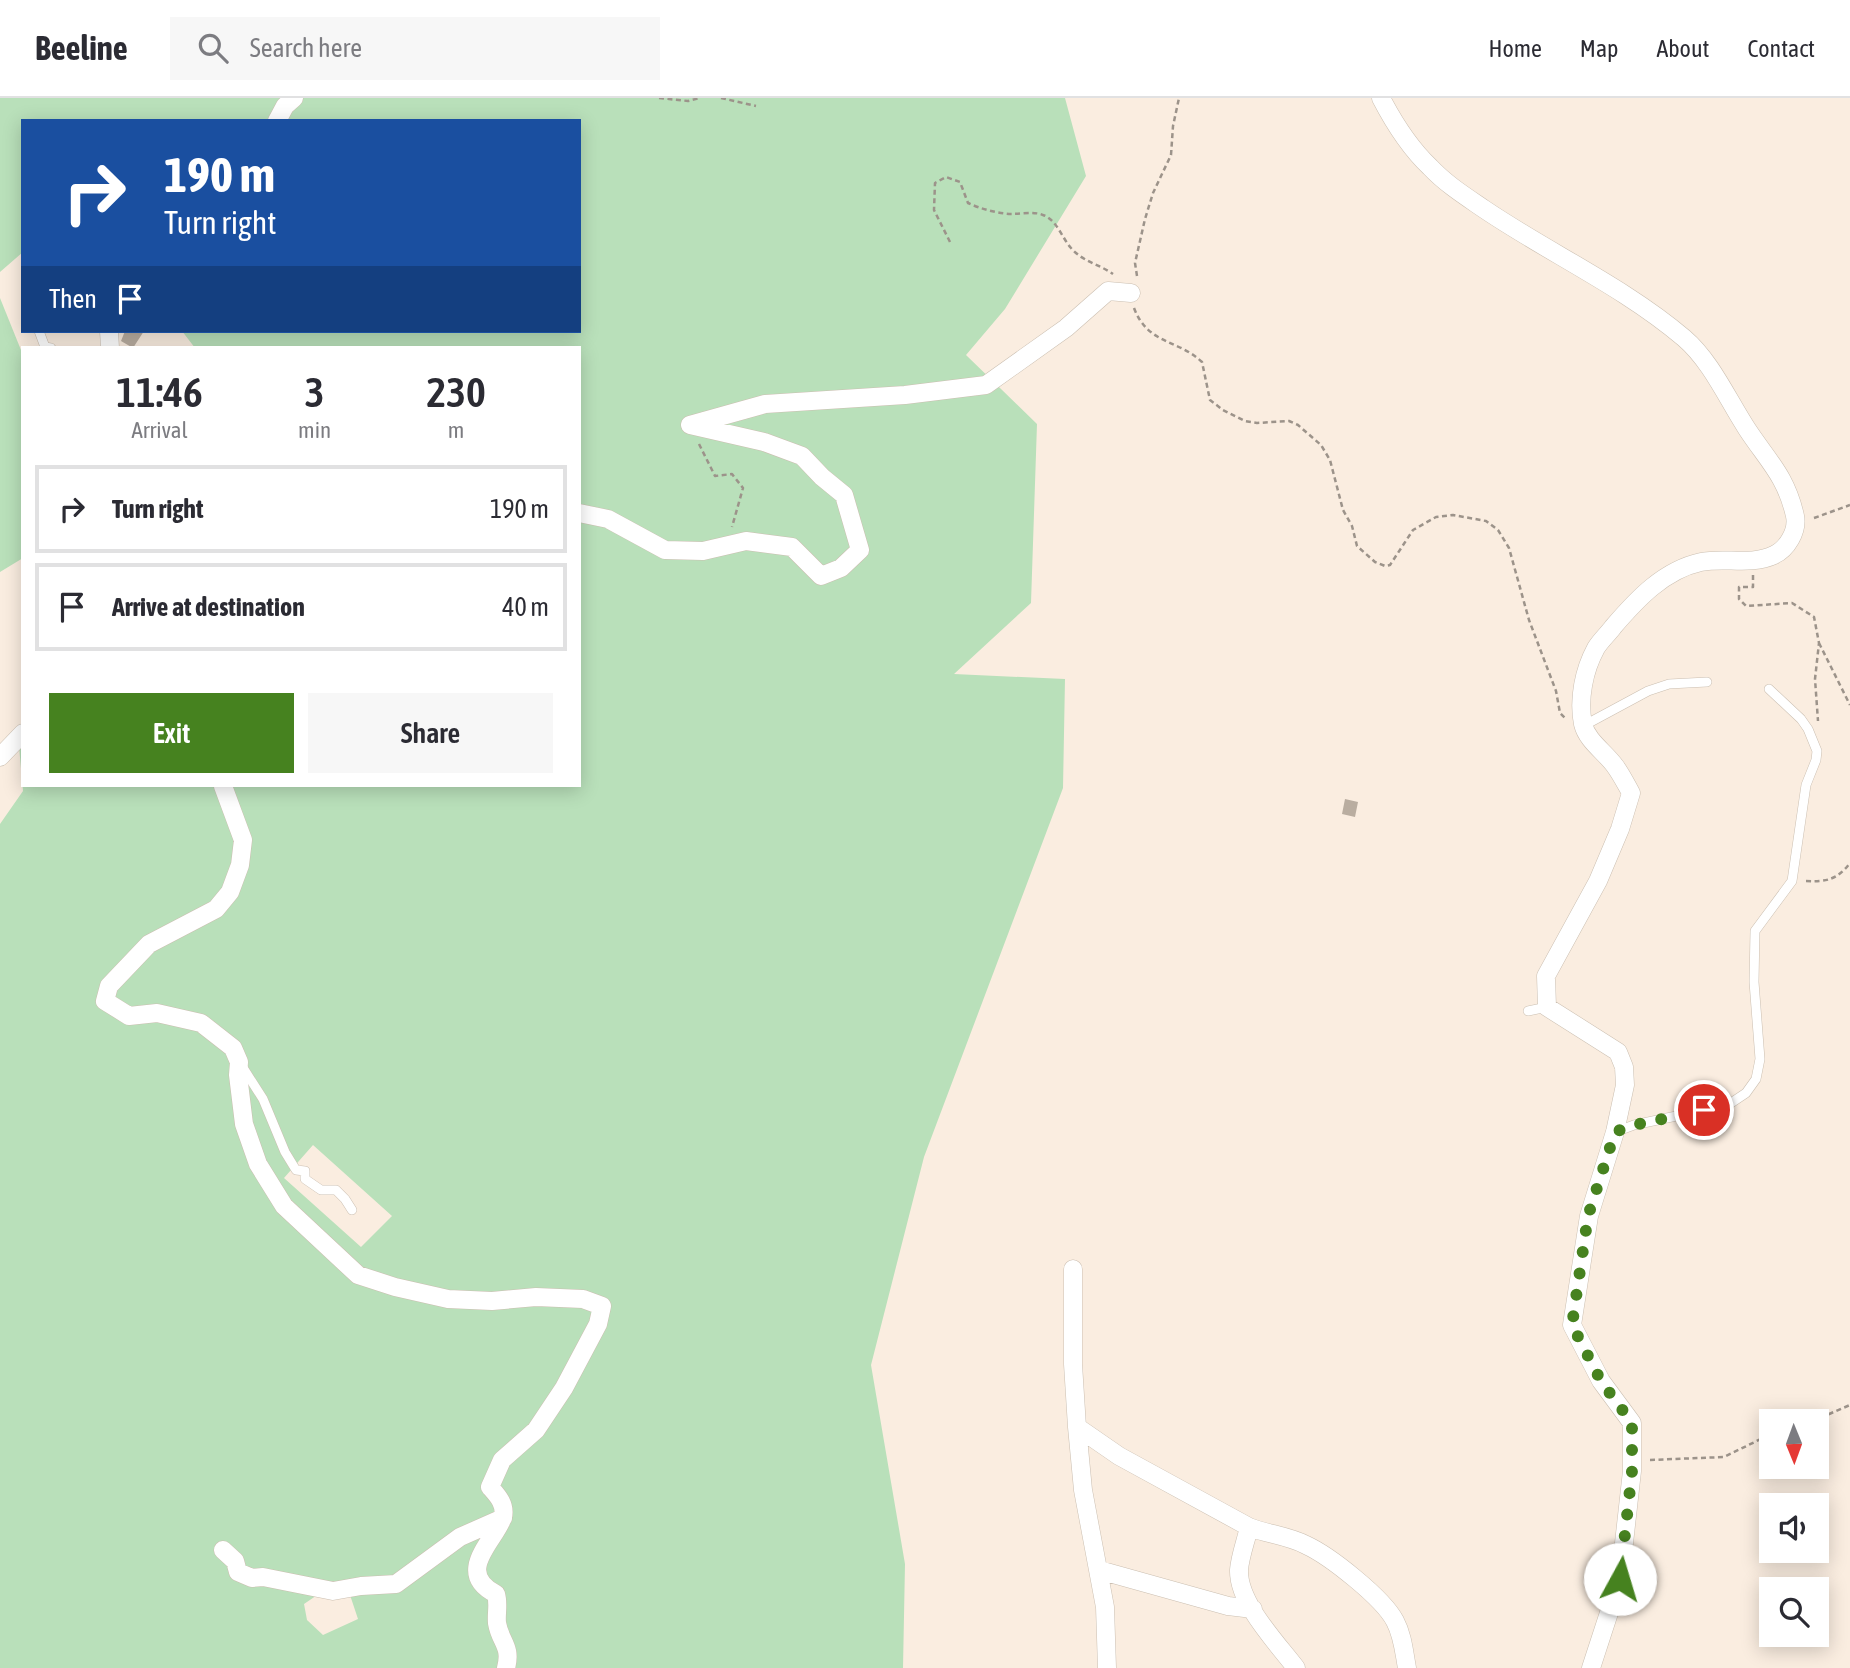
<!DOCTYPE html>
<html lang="en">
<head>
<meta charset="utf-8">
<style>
  body { margin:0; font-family:"Asap Condensed",sans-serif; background:#f7f7f7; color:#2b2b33; height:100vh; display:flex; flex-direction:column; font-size:26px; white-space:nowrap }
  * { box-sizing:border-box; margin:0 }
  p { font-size:23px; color:#7c7c81 }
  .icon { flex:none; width:38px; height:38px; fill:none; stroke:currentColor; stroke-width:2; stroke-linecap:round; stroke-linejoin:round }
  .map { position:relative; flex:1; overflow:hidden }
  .side { position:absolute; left:21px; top:248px; width:560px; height:441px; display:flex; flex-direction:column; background:#fff; border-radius:0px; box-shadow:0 4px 18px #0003 }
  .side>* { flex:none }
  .top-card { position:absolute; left:21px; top:21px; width:560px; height:214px; border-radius:0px; box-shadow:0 4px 18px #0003; background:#1a4fa0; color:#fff; overflow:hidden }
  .needle { width:46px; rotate:179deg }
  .tools { position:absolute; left:1759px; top:1311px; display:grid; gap:14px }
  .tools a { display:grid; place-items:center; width:70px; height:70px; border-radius:0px; background:#fff; box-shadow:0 4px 18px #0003; font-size:35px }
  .pin { position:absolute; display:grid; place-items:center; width:60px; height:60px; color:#fff; margin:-30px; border:4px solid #fff; border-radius:50%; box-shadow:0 2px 7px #0007 }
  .me { position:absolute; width:77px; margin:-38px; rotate:6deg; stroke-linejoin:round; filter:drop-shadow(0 0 5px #0008) }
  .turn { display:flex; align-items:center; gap:24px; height:147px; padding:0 28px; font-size:32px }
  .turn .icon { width:91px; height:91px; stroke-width:2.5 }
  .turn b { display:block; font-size:49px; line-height:60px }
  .then { display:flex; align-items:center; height:66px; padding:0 28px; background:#0003; gap:14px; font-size:26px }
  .eta { display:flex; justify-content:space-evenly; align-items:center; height:119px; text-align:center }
  .eta b { font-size:42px; font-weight:600; line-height:49px }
  .primary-button { display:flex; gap:14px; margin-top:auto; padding:14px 28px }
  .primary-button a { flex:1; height:80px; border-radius:0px; background:#46821f; color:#fff; font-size:28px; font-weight:600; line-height:80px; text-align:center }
  .primary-button a+a { background:#f7f7f7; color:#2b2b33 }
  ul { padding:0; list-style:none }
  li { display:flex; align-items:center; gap:21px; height:88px; margin:0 14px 10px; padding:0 14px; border:4px solid #e1e1e2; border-radius:0px }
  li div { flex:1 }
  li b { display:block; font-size:26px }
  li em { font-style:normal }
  header { display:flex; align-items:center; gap:42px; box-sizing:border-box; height:98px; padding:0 35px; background:#fff; border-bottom:2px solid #e1e1e2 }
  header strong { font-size:33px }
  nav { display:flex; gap:38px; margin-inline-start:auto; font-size:24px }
  .search { width:490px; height:63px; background:#f7f7f7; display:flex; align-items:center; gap:18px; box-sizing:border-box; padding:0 24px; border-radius:0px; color:#7c7c81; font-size:26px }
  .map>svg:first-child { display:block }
  .green { fill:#b9e0ba; fill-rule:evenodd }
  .building { fill:#b9ada0 }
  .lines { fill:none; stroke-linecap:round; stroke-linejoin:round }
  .service-casing { stroke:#cbbfb1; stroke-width:10 }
  .minor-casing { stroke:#cbbfb1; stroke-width:19 }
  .path { stroke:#9c938a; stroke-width:2.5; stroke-dasharray:5 3.5; stroke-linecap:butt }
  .service { stroke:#fff; stroke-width:9 }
  .minor { stroke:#fff; stroke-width:18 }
  .route { stroke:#46821f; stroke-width:12; stroke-dasharray:0 21.6 }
</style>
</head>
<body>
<header>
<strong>Beeline</strong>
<div class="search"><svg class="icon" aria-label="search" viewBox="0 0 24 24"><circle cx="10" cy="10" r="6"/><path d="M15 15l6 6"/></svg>Search here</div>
<nav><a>Home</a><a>Map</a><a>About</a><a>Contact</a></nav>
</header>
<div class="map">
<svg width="1850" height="1570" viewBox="0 0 1850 1570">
  <rect width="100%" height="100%" fill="#faede0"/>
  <path class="green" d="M0,0H1065L1086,78L1005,211L966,257L1037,326L1031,505L954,576L1065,581L1063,690L924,1059L871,1267L905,1466L903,1570H0V726L23,693L19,648L23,647V688H579V250H195L182,233H579V23H23V154L0,174ZM313,1047L392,1118L361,1149L284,1080ZM332,1487L349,1494L358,1521L323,1537L307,1522L304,1506Z
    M0,200L23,257V460L0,474Z"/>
  <path class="building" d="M125,233H144L133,250L121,243Z
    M1345,701L1358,704L1355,719L1342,716Z"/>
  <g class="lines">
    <g class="service-casing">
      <path id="service" d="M39,233L45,249L51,250
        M1583,628L1648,593L1669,586L1707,584
        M1528,913L1547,909
        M240,965L263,1001L285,1054L296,1072L305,1073V1081L321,1092H336L345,1101L352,1112
        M1615,1034L1634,1027L1728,1007L1746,995L1756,981L1760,961L1754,884L1755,833L1792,783L1806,687L1816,662L1817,653L1808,631L1801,621L1769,591"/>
    </g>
    <g class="minor-casing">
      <path id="minor" d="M1381,0C1394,25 1410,50 1430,69C1446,86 1465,98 1484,111C1549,155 1624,189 1684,240C1711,263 1728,302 1747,331C1768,363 1786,378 1795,418C1798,433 1787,451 1774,457C1750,468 1726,459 1701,464C1664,472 1637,501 1613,529C1608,536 1601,542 1596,550C1584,572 1578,601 1583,626C1587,643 1605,654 1615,668C1621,676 1626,686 1631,695L1620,731L1598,783L1546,878L1547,909L1618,954L1624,969L1625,987L1615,1034L1589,1118L1572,1227L1601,1283L1632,1325V1373L1620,1481L1591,1570
        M277,23L285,8L294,0
        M109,233L110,250
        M579,415L608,421L665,452L703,453L746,443L792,449L821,478L841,470L860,452L844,397L822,379L802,358L764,344L690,327L765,306L905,297L986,287L1066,230L1108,193L1131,195
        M0,659L23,635
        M223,688L243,742L240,767L230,794L216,811L149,846L109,888L105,903L129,918L157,915L201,925L233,950L239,964L238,977L244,1026L258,1066L284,1108L358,1177L395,1189L448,1201L492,1203L536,1199L583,1201L602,1208L598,1226L564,1290L536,1332L502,1362L490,1389C497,1397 506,1406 503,1419C496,1442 453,1474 496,1496C499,1506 496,1515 497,1525C500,1544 512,1548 506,1570
        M1073,1171V1266L1077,1329L1119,1358L1249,1429C1246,1443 1240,1458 1239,1472C1238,1505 1277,1545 1296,1570
        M1077,1329L1083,1392L1105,1509L1107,1570
        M1249,1429C1267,1436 1289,1438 1306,1447C1330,1458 1383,1500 1395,1523C1403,1538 1404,1554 1407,1570
        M223,1452L235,1463L238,1474L252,1480L263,1479L333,1493L361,1488L396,1486L460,1439L503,1420
        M1099,1472L1228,1508L1253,1511"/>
    </g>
    <path class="path" d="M659,0L688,3L700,0
      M721,0L756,8
      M950,144L934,112L935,85L946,79L960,84L968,105C981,111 996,115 1011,116C1021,116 1034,113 1043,117C1057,122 1062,140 1071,150C1083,164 1099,166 1113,176
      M1137,178L1135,165L1145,121L1153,95L1171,57L1173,28L1179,0
      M1134,210C1148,247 1178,241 1202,264L1210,302L1223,312L1245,323L1257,325L1289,323L1298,327L1321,347L1330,362L1343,412L1352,428L1357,448L1375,464L1385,468L1390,467L1413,432L1436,419L1453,417L1486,423L1498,432L1509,450L1529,522L1556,593L1560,615L1565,620
      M699,346L715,378L732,376L743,390L732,429
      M1814,420L1850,407
      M1753,477V489H1739V501L1746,508L1792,505L1814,519L1819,545L1815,581L1818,623
      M1819,545L1850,607
      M1806,783C1826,784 1837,782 1850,765
      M1813,1323L1850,1307
      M1650,1362L1724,1359L1771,1336"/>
    <use href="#service" class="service"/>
    <use href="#minor" class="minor"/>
  </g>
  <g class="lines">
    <path class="route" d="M1620,1481L1632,1373V1325L1601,1283L1572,1227L1588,1118L1615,1034L1634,1027L1704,1012"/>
  </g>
</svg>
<div class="tools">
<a><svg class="needle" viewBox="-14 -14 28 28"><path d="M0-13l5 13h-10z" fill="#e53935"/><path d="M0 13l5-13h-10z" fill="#7c7c81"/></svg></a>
<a><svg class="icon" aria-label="sound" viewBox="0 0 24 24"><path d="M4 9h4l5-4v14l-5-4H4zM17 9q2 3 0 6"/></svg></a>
<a><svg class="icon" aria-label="search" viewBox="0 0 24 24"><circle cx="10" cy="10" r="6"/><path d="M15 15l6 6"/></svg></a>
</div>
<div class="pin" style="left:1704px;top:1012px;background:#d93025"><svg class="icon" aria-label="arrive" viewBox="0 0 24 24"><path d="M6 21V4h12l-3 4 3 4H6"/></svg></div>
<svg class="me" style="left:1620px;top:1481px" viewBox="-20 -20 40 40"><circle r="19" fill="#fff"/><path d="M0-13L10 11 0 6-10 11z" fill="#46821f"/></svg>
<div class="top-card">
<div class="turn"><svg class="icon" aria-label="right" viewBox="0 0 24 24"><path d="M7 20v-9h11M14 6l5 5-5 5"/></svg><div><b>190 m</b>Turn right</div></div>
<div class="then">Then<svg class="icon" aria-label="arrive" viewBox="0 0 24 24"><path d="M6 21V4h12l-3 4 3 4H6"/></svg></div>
</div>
<section class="side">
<div class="eta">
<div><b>11:46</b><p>Arrival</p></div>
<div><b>3</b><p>min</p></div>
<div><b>230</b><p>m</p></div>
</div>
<ul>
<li><svg class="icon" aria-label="right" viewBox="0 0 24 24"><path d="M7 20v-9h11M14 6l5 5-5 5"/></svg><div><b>Turn right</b></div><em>190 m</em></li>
<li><svg class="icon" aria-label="arrive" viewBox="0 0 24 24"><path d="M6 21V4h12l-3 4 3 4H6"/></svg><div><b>Arrive at destination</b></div><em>40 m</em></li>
</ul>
<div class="primary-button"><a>Exit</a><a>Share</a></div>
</section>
</div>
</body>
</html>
